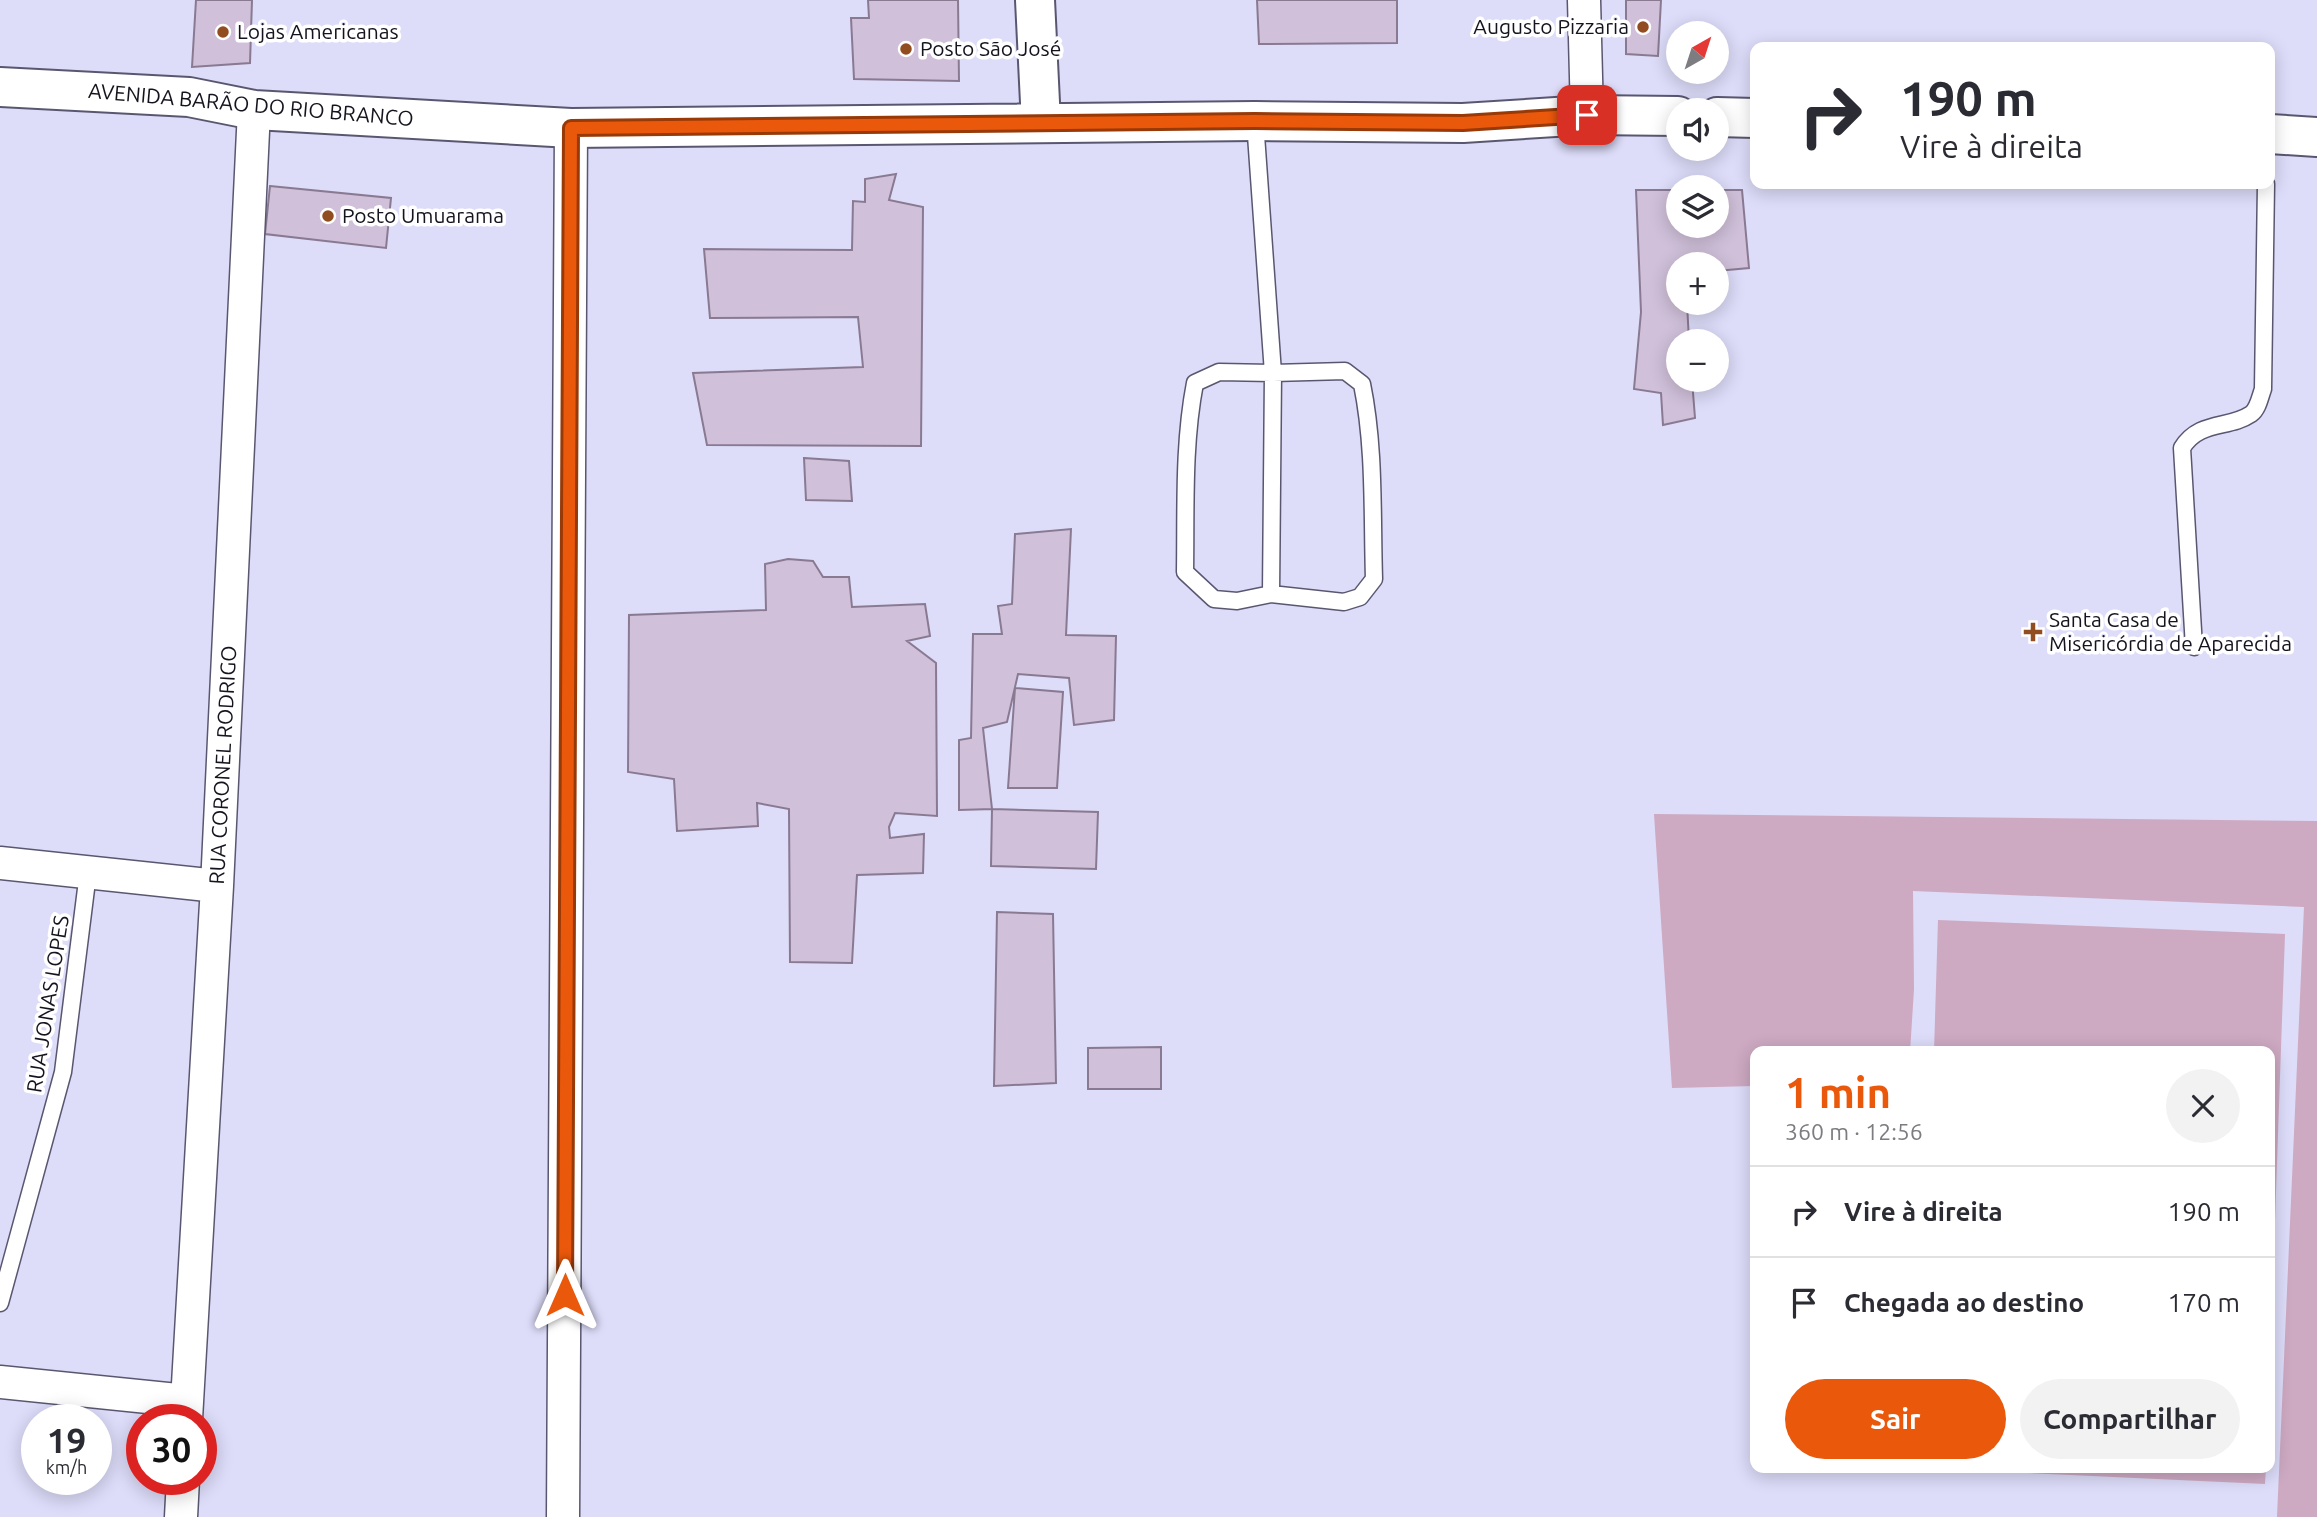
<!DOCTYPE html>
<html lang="pt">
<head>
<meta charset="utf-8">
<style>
  body { margin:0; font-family:Ubuntu,sans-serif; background:#f2f2f3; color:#2b2b33; height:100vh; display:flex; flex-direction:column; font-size:26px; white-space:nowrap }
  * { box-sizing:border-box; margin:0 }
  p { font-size:23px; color:#7c7c81 }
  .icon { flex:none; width:38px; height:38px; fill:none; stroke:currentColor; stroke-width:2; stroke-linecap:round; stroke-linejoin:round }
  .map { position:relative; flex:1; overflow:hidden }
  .side { position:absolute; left:1750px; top:1046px; width:525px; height:427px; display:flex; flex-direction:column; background:#fff; border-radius:14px; box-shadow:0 4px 18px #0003 }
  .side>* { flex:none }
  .hud { position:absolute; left:1750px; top:42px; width:525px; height:147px; border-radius:14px; box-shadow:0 4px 18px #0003; background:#fff; color:#2b2b33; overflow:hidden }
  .needle { width:46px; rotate:39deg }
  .controls { position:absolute; left:1666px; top:21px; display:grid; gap:14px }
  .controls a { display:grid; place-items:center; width:63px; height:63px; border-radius:50%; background:#fff; box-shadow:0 4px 18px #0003; font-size:35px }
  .speed { position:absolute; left:21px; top:1404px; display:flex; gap:14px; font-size:35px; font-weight:700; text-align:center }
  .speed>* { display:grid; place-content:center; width:91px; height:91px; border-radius:50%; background:#fff; box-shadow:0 4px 18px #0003; line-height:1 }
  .speed small { font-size:18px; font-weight:400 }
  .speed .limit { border:10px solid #d22; background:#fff; color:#111 }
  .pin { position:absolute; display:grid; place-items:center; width:60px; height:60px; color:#fff; margin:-30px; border-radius:14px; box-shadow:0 4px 10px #0006 }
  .me { position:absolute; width:77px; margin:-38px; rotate:0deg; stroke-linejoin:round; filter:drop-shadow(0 0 5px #0008) }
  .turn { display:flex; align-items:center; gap:24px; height:147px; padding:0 35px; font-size:32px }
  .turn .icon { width:91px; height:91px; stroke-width:2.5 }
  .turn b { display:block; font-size:49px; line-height:60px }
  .round { display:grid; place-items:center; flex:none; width:74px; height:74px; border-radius:37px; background:#f2f2f3 }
  .summary { display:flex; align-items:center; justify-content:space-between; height:119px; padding:0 35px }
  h1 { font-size:42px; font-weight:700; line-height:52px; color:#ea580c }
  .action { display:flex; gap:14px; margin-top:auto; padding:14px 35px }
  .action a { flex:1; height:80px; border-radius:42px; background:#ea580c; color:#fff; font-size:28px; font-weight:700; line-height:80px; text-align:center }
  .action a+a { background:#f2f2f3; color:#2b2b33 }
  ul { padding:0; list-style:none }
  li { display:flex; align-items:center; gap:21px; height:91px; padding:0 35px; border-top:2px solid #e1e1e2 }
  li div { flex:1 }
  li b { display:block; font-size:26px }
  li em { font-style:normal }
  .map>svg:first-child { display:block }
  .green { fill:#cda9c2 }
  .building { fill:#d0c0da; stroke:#897a92; stroke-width:2 }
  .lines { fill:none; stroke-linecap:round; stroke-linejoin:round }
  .lane-casing { stroke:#595770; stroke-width:19 }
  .street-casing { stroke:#595770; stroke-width:35 }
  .secondary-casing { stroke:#595770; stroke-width:42 }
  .lane { stroke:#fff; stroke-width:16 }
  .street { stroke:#fff; stroke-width:32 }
  .secondary { stroke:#fff; stroke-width:38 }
  .route-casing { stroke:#983908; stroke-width:18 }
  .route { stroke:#ea580c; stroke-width:12 }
  .poi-dot { fill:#914c20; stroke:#fff; stroke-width:2.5 }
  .labels { text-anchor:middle; stroke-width:7; stroke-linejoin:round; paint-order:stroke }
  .poi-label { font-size:21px; fill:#15141e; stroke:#fff; text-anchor:start }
  .street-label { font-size:21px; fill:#15141e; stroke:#fff }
</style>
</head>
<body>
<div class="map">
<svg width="2317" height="1517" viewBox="0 0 2317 1517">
  <rect width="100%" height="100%" fill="#dddcf9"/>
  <path class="green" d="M1654,814L2317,821V1517H2277L2304,907L1913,891L1914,989L1910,1052H1755V1086L1672,1088Z
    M1938,920L2285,934L2270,1364V1052H1934Z
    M1919,1468H2266L2265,1484Z"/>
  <path class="building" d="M196,0H252L250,63L192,67Z
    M868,0H958L959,81L854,79L851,18H869Z
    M1257,0H1397V43L1259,44Z
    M1626,0H1661L1658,56L1626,54Z
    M896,174L889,200L923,207L921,446L707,445L693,373L863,367L858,317L710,318L704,249L852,250L853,201L865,202V179Z
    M270,186L391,198L386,248L265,234Z
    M1636,190H1678V226H1717V190H1742L1749,268L1717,271V264H1678V303H1687L1689,341H1678V380H1692L1695,418L1663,425L1661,393L1634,389L1641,312Z
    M804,458L849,461L852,501L806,500Z
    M1071,529L1066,635L1116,636L1114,720L1074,725L1069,678L1018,674L1007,722L983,728L992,809L959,810V740L971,738L973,634H1002L998,606L1012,604L1015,534Z
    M788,559L813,561L823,577H849L852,607L925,604L930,636L907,641L936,663L937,816L895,813L889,827L890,838L924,834L923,873L857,875L852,963L790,962L789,809L757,803L758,826L677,831L674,779L628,772L629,615L766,610L765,564Z
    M1015,688L1063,692L1057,788H1008Z
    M992,809L1098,812L1096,869L991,866Z
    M997,912L1053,914L1056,1083L994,1086Z
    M1161,1047V1089H1088V1048Z"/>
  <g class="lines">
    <g class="lane-casing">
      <path id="lane" d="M1255,121L1273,373L1345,371L1362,384C1375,447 1372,515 1374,579L1360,597L1344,602L1271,594L1237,601L1214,599L1185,572C1186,509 1183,445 1195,383L1219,372L1273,373L1271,594
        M2194,647L2182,448C2199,420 2229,429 2251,414C2258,409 2260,397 2263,389L2266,184
        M0,1303L63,1072L88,873"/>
    </g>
    <g class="street-casing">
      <path id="street" d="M1584,0L1587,115
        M0,863L217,886
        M0,1382L187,1401
        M186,1419L217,886L254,110
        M181,1517L183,1479
        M563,1517L571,128"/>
    </g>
    <g class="secondary-casing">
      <path id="secondary" d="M1035,0L1041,123
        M0,87L189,97L254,110L571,128L1255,121L1463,123L1587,115L1678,116
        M1717,117L1755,118
        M2270,134L2317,137"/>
    </g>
    <use href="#lane" class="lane"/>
    <use href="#street" class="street"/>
    <use href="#secondary" class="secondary"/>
  </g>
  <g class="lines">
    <g class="route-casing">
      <path id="route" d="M565,1295L571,128L1255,121L1463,123L1587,115"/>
    </g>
    <use href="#route" class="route"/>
  </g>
  <g class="poi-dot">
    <circle cx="1643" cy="27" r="7"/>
    <circle cx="223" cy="32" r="7"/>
    <circle cx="906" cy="49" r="7"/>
    <circle cx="328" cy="216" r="7"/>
    <path d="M2029.5 621.5h7v7h7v7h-7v7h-7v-7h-7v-7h7z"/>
  </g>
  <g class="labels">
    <g class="poi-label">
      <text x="1629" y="34" text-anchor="end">Augusto Pizzaria</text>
      <text x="237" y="39">Lojas Americanas</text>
      <text x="920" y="56">Posto São José</text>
      <text x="342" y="223">Posto Umuarama</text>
      <text x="2049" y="627">Santa Casa de<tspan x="2049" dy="24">Misericórdia de Aparecida</tspan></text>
    </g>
    <g class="street-label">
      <text transform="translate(251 105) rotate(5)" y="7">AVENIDA BARÃO DO RIO BRANCO</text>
      <text transform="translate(223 765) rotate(-87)" y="7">RUA CORONEL RODRIGO</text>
      <text transform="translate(48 1004) rotate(-81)" y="7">RUA JONAS LOPES</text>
    </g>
  </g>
</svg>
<div class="controls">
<a><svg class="needle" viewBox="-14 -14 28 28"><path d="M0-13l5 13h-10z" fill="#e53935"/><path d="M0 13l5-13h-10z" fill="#7c7c81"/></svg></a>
<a><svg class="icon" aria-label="sound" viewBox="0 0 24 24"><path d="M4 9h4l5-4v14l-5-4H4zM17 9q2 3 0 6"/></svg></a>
<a><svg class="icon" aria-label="layers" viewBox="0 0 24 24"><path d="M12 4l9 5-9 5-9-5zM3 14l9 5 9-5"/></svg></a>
<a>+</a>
<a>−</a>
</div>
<div class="speed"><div>19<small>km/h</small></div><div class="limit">30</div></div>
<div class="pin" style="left:1587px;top:115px;background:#d93025"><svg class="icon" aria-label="arrive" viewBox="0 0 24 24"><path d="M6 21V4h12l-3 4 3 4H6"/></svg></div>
<svg class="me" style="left:565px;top:1295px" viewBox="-20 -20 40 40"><path d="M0-17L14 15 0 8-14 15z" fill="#ea580c" stroke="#fff" stroke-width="4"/></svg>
<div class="hud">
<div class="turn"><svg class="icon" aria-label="right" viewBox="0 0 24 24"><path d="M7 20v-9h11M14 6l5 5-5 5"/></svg><div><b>190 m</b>Vire à direita</div></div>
</div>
<section class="side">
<div class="summary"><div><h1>1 min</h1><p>360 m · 12:56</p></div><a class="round"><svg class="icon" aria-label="close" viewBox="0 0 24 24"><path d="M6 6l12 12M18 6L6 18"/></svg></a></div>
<ul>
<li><svg class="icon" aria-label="right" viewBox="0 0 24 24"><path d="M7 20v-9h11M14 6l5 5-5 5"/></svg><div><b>Vire à direita</b></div><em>190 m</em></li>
<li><svg class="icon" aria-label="arrive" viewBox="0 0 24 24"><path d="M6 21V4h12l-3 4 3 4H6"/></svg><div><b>Chegada ao destino</b></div><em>170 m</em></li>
</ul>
<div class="action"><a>Sair</a><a>Compartilhar</a></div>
</section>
</div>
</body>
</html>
